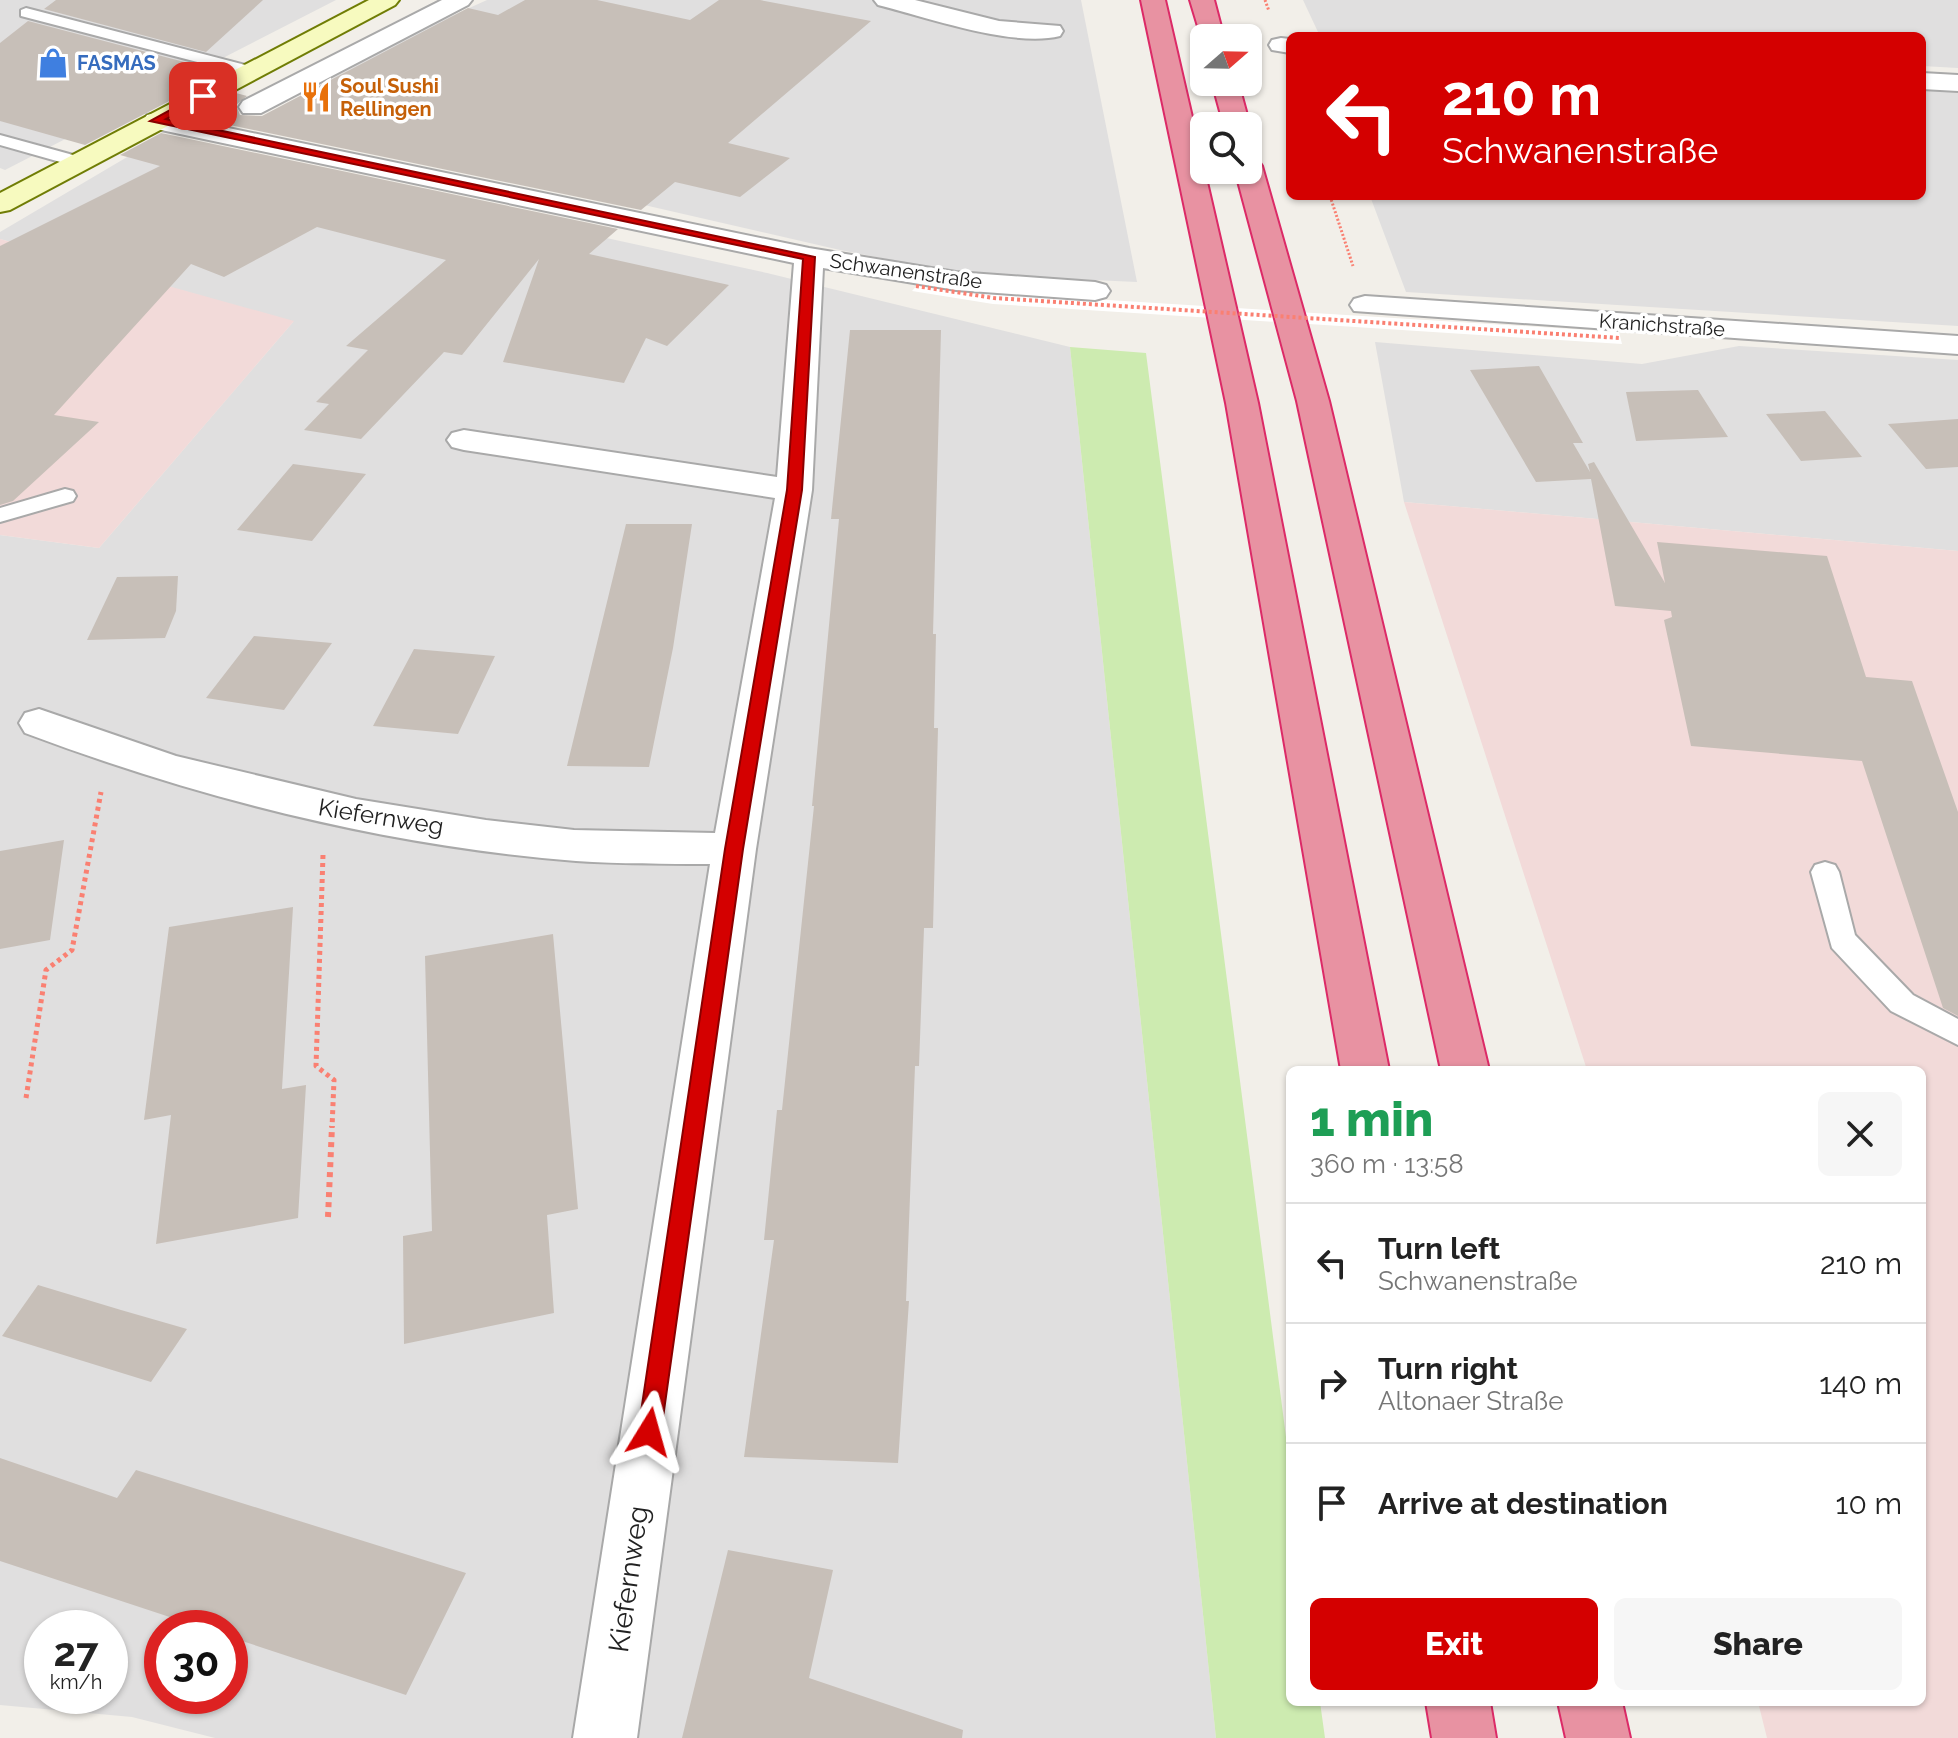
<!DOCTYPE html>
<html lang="en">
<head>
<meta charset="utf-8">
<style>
  body { margin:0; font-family:Raleway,sans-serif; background:#f6f6f6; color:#222; height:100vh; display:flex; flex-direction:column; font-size:30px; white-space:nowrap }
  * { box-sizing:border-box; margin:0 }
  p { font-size:26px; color:#767676 }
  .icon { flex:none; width:44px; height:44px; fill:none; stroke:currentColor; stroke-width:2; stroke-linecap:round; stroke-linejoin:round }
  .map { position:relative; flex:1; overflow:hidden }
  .sheet { position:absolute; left:1286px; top:1066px; width:640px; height:640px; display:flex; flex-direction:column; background:#fff; border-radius:12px; box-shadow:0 2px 6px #0004 }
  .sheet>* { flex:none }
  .hud { position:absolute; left:1286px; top:32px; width:640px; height:168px; border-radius:12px; box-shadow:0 2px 6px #0004; background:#d40000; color:#fff; overflow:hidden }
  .needle { width:52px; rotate:70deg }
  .tools { position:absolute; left:1190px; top:24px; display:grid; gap:16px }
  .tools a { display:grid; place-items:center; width:72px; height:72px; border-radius:12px; background:#fff; box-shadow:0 2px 6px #0004; font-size:40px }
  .speed { position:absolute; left:24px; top:1610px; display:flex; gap:16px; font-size:40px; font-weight:700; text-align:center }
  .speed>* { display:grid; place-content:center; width:104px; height:104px; border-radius:50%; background:#fff; box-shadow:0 2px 6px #0004; line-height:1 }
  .speed small { font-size:20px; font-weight:400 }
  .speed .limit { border:12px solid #d22; background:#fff; color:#111 }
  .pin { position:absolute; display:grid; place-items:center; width:68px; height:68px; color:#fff; margin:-34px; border-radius:16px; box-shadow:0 4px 12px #0006 }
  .me { position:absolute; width:88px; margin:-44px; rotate:8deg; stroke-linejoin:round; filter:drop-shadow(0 0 6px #0008) }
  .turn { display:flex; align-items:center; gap:28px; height:168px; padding:0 24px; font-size:36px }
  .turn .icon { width:104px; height:104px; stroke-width:2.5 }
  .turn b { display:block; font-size:56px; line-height:68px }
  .round { display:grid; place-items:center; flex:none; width:84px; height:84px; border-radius:12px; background:#f6f6f6 }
  .headline { display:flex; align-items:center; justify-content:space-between; height:136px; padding:0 24px }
  h1 { font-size:48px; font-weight:800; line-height:60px; color:#1e9e55 }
  .primary-button { display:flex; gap:16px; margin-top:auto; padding:16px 24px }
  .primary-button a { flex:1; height:92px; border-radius:12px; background:#d40000; color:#fff; font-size:32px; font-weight:800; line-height:92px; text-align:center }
  .primary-button a+a { background:#f6f6f6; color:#222 }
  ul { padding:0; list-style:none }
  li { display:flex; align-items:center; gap:24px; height:120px; padding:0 24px; border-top:2px solid #e0e0e0 }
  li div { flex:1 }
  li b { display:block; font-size:30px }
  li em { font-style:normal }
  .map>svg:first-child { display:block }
  .residential { fill:#e0dfdf; fill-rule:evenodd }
  .commercial { fill:#f2dad9 }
  .grass { fill:#cdebb0 }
  .pier { fill:#fff }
  .building { fill:#c7bfb8 }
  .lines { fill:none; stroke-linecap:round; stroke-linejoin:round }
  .lane-casing { stroke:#a9a9a9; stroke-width:4 }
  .street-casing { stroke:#a9a9a9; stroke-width:4 }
  .secondary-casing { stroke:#707d05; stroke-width:4 }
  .highway-casing { stroke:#dc2a67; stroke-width:4 }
  .path-far2 { stroke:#fa8072; stroke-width:3; stroke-dasharray:2 2; stroke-linecap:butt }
  .path-far1 { stroke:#fa8072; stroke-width:5; stroke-dasharray:4 4; stroke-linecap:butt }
  .path { stroke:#fa8072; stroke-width:6; stroke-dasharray:5 5; stroke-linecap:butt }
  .lane { fill:#fff; fill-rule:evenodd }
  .street { fill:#fff; fill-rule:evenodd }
  .secondary { fill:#f7fabf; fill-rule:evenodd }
  .highway { fill:#e892a2; fill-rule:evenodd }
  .path-bridge { stroke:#fa8072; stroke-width:4; stroke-dasharray:3 3; stroke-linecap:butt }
  .route { fill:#d40000; stroke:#8a0000; stroke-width:2 }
  .labels { text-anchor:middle; stroke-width:7; stroke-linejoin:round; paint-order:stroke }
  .far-shop-label { font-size:20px; font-weight:bold; fill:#366cbe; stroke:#fff; text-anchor:start }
  .far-food-label { font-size:20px; font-weight:bold; fill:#c56008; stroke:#fff; text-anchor:start }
  .far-street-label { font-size:20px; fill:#222; stroke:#fff }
  .street-label { font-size:24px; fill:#222; stroke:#fff }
  .near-street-label { font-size:28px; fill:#222; stroke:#fff }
</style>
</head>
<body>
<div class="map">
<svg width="1958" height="1738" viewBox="0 0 1958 1738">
  <rect width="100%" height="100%" fill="#f2efe9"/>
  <path class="residential" d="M0,0H336L5,170L0,168Z
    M487,0H1081L1137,282L963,274L840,250L261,117L425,28Z
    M1303,0H1958V68L1922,66V36H1385L1318,32Z
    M1922,89L1958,91V326L1406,292L1370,196H1922Z
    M156,140L767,273L1070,347L1216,1738H215L132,1717L0,1705V535L99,548L293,322L0,239V232ZM42,1628H110V1696H42ZM162,1628H230V1696H162Z
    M1375,342L1642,364L1739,346L1958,360V551L1404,502Z"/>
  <path class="commercial" d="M0,239L294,321L99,548L0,535Z
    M1404,502L1958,551V1738H1767L1758,1702H1922V1070H1587Z"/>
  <path class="grass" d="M1070,347L1146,353L1290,1468V1702H1320L1325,1738H1216Z"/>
  <path class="pier" d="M921,281L995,293L1619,332L1622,344L993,304L912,291Z"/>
  <path class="building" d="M56,0H263L206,52L44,9Z
    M525,0H597L690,20L719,0H760L871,21L728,143L790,158L740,197L675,182L641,210L191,117L236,93L247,96L236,105L240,115L262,116L468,8L498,15Z
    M28,21L192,64L177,78L202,84L85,145L0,121V43Z
    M161,133L618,229L589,254L729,285L667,346L646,338L624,383L503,362L539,259L462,355L444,352L361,439L304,430L329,404L316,402L368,350L346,346L446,260L317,227L224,277L191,264L54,415L99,422L13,501L0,505V246L160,166L120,155Z
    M850,330H941L933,634H936L934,728H938L933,928H924L919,1066H915L906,1301H909L898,1463L744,1457L774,1240H764L777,1110H782L814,806H812L839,519H831Z
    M1539,366L1583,443H1573L1590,472L1588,464L1594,462L1665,583L1657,542L1827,556L1866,677L1912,681L1958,812V1016L1943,1008L1862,761L1691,746L1664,620L1672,617L1671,611L1615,606L1591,479L1536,482L1470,370Z
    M1698,390L1728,437L1636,441L1626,392Z
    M1825,411L1862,457L1801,461L1766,414Z
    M1958,419V467L1926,469L1888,424Z
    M293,464L366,474L312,541L237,530Z
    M626,524H692L673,648L649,767L567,766Z
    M178,576L176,611L165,638L87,640L117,577Z
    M254,636L332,643L284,710L206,698Z
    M414,649L495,656L458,734L373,726Z
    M64,840L50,940L0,949V851Z
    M293,907L282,1089L306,1085L298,1218L156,1244L171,1115L144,1120L169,927Z
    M553,934L578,1209L547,1215L554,1313L404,1344L403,1236L432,1231L425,956Z
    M38,1285L121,1310L187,1329L151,1382L2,1336Z
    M0,1458L117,1498L136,1470L466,1573L406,1695L230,1637V1628H203L0,1561Z
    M728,1550L833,1570L809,1678L963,1730L962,1738H682Z"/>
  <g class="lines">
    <g class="lane-casing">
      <path id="lane" d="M26,8L257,68L259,71L251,76L21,16V10Z
        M0,135L84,158L87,162L78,167L0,145Z
        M65,489L73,491L76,496L73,501L0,522V508Z
        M1825,862L1835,865L1839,872L1855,935L1913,995L1958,1019V1045L1891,1011L1832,948L1811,872L1815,865Z"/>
    </g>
    <g class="street-casing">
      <path id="street" d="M442,0H472L468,5L261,113H243L239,107L243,101Z
        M874,0H915L999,21L1060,26L1063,31L1060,36C1013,48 926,17 878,5Z
        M1281,38L1290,39V53L1272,50L1269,45L1272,40Z
        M1922,73L1958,75V91L1922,89Z
        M156,113L809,248L956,272L1095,282L1106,285L1110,291L1106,297L1095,300L956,290L823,268L812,490L756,849L637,1738H573L710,864C665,864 620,864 576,861C387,846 201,799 25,733L19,723L25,713L39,709L176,756L356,799L486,820L574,830L715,833L775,498L464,450L452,447L447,440L452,433L464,430L777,477L794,263L147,127L143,121L147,115Z
        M1365,296L1958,336V354L1354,311L1350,305L1354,299Z"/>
    </g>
    <g class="secondary-casing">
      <path id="secondary" d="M369,0H399L395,5L10,210L0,212V193Z"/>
    </g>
    <g class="highway-casing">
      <path id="highway" d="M1141,0H1165L1258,403L1389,1070H1341L1226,403Z
        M1190,0H1214L1224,38H1204L1203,43Z
        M1212,82H1238L1250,126L1248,129V126H1224Z
        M1248,158L1258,160L1262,166L1329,401L1489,1070H1441L1297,401L1235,170H1248Z
        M1426,1702H1490L1496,1738H1432Z
        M1558,1702H1622L1630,1738H1566Z"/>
    </g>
    <path class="path-far2" d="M1265,0L1269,11
      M1330,196L1353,266"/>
    <path class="path-far1" d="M323,855L316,1066L334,1080L332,1128
      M26,1098L46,970L72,950L101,792"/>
    <path class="path" d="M328,1217L332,1126"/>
    <use href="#lane" class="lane"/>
    <use href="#street" class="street"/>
    <use href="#secondary" class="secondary"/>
    <use href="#highway" class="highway"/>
    <path class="path-bridge" d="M916,286L994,298L1620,338"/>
  </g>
  <path class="route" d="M203,92L207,93V98L166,119L815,257L802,490L743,849L661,1432L658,1440L649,1443L641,1440L638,1432L725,849L787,490L803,259L150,121Z"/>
  <defs>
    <g id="shop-bare" transform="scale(2.4)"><path d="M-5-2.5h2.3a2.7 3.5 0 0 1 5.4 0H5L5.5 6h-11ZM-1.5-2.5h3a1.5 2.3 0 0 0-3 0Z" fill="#3f7fe0" stroke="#fff" stroke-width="2.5" paint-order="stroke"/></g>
    <g id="restaurant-bare" transform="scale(2.4)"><path d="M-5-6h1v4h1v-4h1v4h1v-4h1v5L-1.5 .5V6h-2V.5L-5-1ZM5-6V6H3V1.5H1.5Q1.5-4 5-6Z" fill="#e8710a" stroke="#fff" stroke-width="2.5" paint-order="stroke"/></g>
  </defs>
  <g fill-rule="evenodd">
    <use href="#shop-bare" x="53" y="63"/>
    <use href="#restaurant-bare" x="316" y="97"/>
  </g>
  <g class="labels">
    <g class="far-shop-label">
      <text x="77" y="70">FASMAS</text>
    </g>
    <g class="far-food-label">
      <text x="340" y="93">Soul Sushi<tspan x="340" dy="23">Rellingen</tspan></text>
    </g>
    <g class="far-street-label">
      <text transform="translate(906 271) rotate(8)" y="7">Schwanenstraße</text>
      <text transform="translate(1662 325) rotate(4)" y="7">Kranichstraße</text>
    </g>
    <g class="street-label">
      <text transform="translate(381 817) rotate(9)" y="8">Kiefernweg</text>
    </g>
    <g class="near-street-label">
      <text transform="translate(628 1579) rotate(-82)" y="10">Kiefernweg</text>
    </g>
  </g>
</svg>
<div class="tools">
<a><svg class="needle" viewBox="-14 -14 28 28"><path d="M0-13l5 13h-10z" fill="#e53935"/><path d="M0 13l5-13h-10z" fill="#767676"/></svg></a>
<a><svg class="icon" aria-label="search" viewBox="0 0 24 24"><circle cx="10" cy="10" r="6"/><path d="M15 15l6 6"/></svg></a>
</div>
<div class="speed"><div>27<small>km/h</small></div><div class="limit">30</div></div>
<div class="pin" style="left:203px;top:96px;background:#d93025"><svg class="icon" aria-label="arrive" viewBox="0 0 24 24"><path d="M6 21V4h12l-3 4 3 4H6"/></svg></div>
<svg class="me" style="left:649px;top:1432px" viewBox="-20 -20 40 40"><path d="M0-17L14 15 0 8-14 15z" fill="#d40000" stroke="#fff" stroke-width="4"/></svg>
<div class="hud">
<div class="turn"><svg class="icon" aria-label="left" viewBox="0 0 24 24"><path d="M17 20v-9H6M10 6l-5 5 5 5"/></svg><div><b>210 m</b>Schwanenstraße</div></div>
</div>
<section class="sheet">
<div class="headline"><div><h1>1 min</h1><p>360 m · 13:58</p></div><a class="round"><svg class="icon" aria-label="close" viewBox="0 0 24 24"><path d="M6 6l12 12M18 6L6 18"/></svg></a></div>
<ul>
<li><svg class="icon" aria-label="left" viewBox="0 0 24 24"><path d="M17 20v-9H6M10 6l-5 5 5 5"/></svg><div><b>Turn left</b><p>Schwanenstraße</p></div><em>210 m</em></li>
<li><svg class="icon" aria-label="right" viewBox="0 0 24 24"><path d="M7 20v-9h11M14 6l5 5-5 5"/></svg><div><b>Turn right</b><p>Altonaer Straße</p></div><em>140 m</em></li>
<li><svg class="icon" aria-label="arrive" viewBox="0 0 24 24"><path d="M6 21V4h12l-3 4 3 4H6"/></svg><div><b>Arrive at destination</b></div><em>10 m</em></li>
</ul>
<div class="primary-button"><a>Exit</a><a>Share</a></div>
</section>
</div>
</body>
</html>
